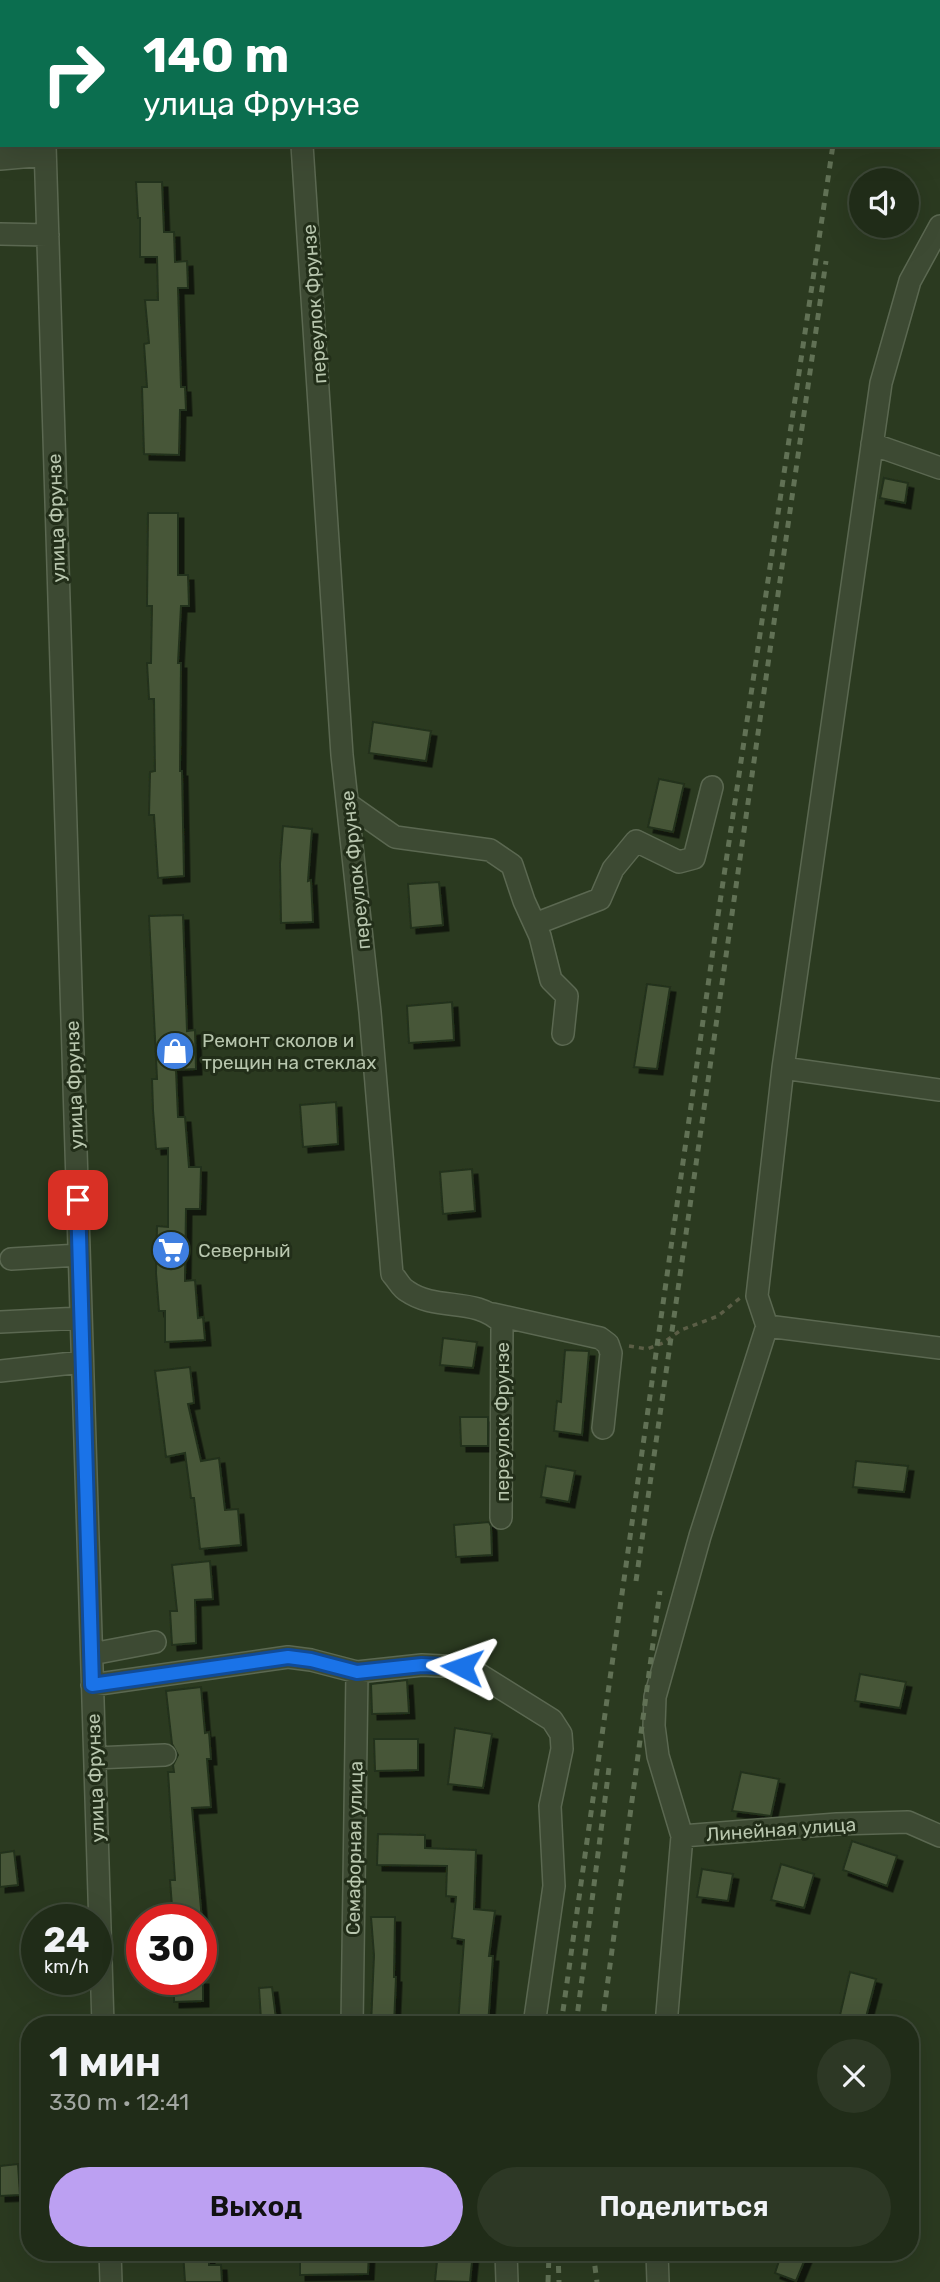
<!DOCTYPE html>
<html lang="ru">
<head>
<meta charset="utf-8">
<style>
  body { margin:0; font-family:Rubik,sans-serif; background:#2d3825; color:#f1f3f6; height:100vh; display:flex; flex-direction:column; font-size:26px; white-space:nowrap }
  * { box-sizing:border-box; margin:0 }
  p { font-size:23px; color:#a2a7a2 }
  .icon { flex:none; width:38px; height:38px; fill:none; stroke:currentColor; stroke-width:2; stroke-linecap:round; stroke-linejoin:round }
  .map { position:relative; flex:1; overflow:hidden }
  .drawer { position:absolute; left:21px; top:2016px; width:898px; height:245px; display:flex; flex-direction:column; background:#202c18; border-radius:28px; box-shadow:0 7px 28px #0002,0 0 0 2px #3d4837 }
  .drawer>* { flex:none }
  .guide { position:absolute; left:0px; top:0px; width:942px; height:147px; box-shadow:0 7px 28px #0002,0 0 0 2px #3d4837; background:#0b6e4f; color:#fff; overflow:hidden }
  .controls { position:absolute; left:849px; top:168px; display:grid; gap:14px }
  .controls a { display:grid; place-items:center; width:70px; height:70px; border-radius:50%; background:#202c18; box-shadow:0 7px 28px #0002,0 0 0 2px #3d4837; font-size:35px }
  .speed { position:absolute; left:21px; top:1904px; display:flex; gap:14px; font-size:35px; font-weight:700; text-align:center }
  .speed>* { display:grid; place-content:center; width:91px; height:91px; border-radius:50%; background:#202c18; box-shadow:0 7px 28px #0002,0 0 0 2px #3d4837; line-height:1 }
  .speed small { font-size:18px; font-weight:400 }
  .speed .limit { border:10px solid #d22; background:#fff; color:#111 }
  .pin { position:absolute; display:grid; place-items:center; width:60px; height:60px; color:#fff; margin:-30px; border-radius:14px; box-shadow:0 4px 10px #0006 }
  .me { position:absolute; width:77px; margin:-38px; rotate:274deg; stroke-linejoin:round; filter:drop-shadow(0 0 5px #0008) }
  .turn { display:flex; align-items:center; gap:24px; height:147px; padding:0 28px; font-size:32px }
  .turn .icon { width:91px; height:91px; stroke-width:2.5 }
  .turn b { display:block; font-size:49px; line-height:60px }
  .round { display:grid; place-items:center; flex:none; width:74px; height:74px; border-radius:37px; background:#2d3825 }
  .headline { display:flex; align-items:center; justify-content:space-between; height:119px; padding:0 28px }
  h1 { font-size:42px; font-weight:600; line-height:52px }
  .action { display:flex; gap:14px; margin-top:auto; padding:14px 28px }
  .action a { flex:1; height:80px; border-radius:42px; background:#bca0f2; color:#111; font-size:28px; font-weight:600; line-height:80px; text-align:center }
  .action a+a { background:#2d3825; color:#f1f3f6 }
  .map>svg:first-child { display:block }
  .building { fill:#465738; stroke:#24301b; stroke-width:2; filter:url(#shadow) }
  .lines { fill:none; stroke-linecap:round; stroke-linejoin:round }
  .minor-casing { stroke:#5b6851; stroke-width:24 }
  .path { stroke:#5b5e46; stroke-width:3.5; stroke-dasharray:5 5; stroke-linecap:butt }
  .minor { stroke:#3d4a33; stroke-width:21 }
  .rail { stroke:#617155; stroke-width:5; stroke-dasharray:7 7; stroke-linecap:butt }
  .route-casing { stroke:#114b97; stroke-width:18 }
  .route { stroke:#1a73e8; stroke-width:12 }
  .labels { text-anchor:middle; stroke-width:6; stroke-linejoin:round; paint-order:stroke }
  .street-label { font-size:19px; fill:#b8c6ae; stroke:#222e19 }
  .poi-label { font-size:19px; fill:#b8c6ae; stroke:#222e19; text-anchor:start }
</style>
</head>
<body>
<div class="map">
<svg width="940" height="2282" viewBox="0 0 940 2282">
  <defs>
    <filter id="shadow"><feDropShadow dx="5.5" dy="5.5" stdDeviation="0" flood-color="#0009"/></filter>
  </defs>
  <rect width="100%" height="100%" fill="#2b3a20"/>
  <path class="building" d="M136,182H162L164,232H174L175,262L187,261L188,288H178L181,387H185L186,410H180L179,455L144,454L142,387H147L144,344L149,343L145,300H158L157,257H140V218H138Z
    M884,478L908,483L905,503L880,498Z
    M148,513H178V575H188L189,606H181L178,663H181L180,771H182L184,876L158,878L154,815H149L150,772L155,771L154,699H149L147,663H151L152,606H147Z
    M373,722L431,731L426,761L369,753Z
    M659,779L684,784L673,832L648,827Z
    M283,826L312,829L308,881L311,880L313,922L281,923L280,864Z
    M439,882L443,925L411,928L408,884Z
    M183,915L187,1031L195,1030L196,1069L176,1070L178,1117H185L189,1167H201L200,1209H186L185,1281L195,1280L198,1318L203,1317L205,1340L165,1342V1311H159L156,1273L157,1226L168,1227V1148L156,1149L153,1110L152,1079H157L149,916Z
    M647,984L670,987L657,1069L634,1067Z
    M452,1002L454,1040L409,1043L407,1006Z
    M336,1102L338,1144L303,1147L300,1105Z
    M472,1169L475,1211L443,1214L440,1172Z
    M443,1338L477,1342L473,1368L440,1365Z
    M565,1350L589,1351L582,1435L554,1431L557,1401L561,1402Z
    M190,1367L194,1403L188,1404L201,1461L219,1458L225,1510L238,1509L241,1545L200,1549L194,1498H191L185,1453L166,1457L155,1371Z
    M460,1417H488V1446H461Z
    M856,1461L908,1466L904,1492L853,1487Z
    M546,1466L575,1471L569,1502L541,1497Z
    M489,1522L491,1526L492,1555L456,1557L454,1525Z
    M210,1561L213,1599L195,1600L196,1643L172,1645L170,1611H177L172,1565Z
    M860,1674L906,1682L900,1708L855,1701Z
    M407,1680L409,1713L372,1714L371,1684Z
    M201,1687L205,1733L209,1732L211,1759H207L211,1807L192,1808L202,1920H173L170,1880H175L168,1772H174L173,1765L178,1755L172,1744L166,1691Z
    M455,1728L492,1734L483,1788L448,1784Z
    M374,1739H418V1770L375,1771Z
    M741,1772L779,1779L771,1816L732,1811Z
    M378,1834L425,1835V1848L476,1850L474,1909L495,1911L489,1956H493L488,2025H458L464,1940L452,1938L456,1897L446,1896L447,1866L377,1865Z
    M852,1841L897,1856L887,1886L843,1870Z
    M14,1851L18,1885L0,1887V1853Z
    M781,1864L814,1874L804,1908L771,1900Z
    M702,1869L733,1874L728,1901L697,1897Z
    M371,1917H395L394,1977H396L394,2025H371L374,1955Z
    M850,1972L876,1979L865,2021L840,2015Z
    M174,1979H203V2001L174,2002Z
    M272,1987L276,2019L261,2020L259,1988Z
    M18,2164L20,2195L0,2196V2166Z
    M183,2252H209V2265H221L222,2282H185Z
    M300,2252H369L368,2274L300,2275Z
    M438,2252H473L470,2282L435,2281Z
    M782,2252H808L796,2281L775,2273Z"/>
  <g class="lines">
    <g class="minor-casing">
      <path id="minor" d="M21,0V2
        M288,0L289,2
        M531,0L538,2
        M44,2L45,0
        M45,145L103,2025
        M302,145L342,755L370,1012L392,1274C397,1279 401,1288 407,1291C437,1312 475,1296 502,1323L501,1518
        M0,159L45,155L43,145
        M940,226L910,281L881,383L783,1068L940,1090
        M0,234L48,235
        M872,444L940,468
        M348,804L395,837L490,850L512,865L524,901L540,936L551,980L567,996L563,1034
        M535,924L600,899L613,869L636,841L679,862L694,858L712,787
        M11,1259L79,1255
        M493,1314L600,1338L608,1344L611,1353L603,1428
        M0,1322L81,1318
        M767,1326L940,1348
        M0,1371L82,1362
        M92,1654L155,1642
        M92,1685L288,1657L311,1660L357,1672L422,1665L462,1667L480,1675L552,1720L561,1734L562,1749L550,1806L554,1886L534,2025
        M95,1758L165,1755
        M682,1836L837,1824L908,1822L940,1836
        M352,2025L357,1672
        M666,2025L682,1836L658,1756L654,1726L655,1697L700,1536L767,1326L757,1296L783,1068
        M110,2252L111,2282
        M506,2252L507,2282
        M657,2252L658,2282"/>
    </g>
    <path class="path" d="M629,1346L647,1349L663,1343L681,1330L718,1316L740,1298"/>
    <use href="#minor" class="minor"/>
    <path class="rail" d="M864,2V0
      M636,1581L826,261
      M561,2025L716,929L833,145
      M576,2025L609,1768
      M602,2025L660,1591
      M558,2252L559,2282
      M593,2252L597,2282
      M548,2282L549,2254"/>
  </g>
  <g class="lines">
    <g class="route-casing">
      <path id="route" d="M78,1200L92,1685L288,1657L311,1660L357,1672L422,1665L462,1667"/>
    </g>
    <use href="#route" class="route"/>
  </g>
  <defs>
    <g id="shop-disc" transform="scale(2.0125)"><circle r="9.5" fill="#3f7fe0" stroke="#222e19"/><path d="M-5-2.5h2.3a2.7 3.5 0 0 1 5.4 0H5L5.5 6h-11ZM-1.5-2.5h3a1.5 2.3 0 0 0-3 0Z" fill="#fff"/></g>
    <g id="supermarket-disc" transform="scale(2.0125)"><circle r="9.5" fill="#3f7fe0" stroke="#222e19"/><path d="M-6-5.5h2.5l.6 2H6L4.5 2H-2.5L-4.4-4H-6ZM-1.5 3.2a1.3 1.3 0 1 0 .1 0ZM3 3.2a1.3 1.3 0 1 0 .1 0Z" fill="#fff"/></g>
  </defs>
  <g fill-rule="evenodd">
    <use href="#shop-disc" x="175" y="1051"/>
    <use href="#supermarket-disc" x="171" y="1250"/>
  </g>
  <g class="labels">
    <g class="street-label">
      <text transform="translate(314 304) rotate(-94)" y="7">переулок Фрунзе</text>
      <text transform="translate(56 518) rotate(-92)" y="7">улица Фрунзе</text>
      <text transform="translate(355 870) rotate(-96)" y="7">переулок Фрунзе</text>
      <text transform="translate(74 1085) rotate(-92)" y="7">улица Фрунзе</text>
      <text transform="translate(502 1422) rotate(-90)" y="7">переулок Фрунзе</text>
      <text transform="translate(95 1778) rotate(-92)" y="7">улица Фрунзе</text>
      <text transform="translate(781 1829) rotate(-4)" y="7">Линейная улица</text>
      <text transform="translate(354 1848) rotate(-89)" y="7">Семафорная улица</text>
    </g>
    <g class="poi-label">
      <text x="202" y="1047">Ремонт сколов и<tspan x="202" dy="22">трещин на стеклах</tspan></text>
      <text x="198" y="1257">Северный</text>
    </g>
  </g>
</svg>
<div class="controls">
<a><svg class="icon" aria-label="sound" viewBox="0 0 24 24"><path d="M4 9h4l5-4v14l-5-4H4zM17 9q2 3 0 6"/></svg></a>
</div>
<div class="speed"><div>24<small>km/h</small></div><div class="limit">30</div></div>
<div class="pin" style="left:78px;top:1200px;background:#d93025"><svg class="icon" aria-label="arrive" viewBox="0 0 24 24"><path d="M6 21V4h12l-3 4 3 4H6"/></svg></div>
<svg class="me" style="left:462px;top:1667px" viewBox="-20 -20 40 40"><path d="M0-17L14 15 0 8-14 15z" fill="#1a73e8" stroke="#fff" stroke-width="4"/></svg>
<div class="guide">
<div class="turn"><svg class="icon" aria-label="right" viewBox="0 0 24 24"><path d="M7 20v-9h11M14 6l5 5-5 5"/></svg><div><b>140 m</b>улица Фрунзе</div></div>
</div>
<section class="drawer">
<div class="headline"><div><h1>1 мин</h1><p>330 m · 12:41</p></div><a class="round"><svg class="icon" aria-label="close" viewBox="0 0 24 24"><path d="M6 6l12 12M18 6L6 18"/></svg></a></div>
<div class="action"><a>Выход</a><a>Поделиться</a></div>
</section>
</div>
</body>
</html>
